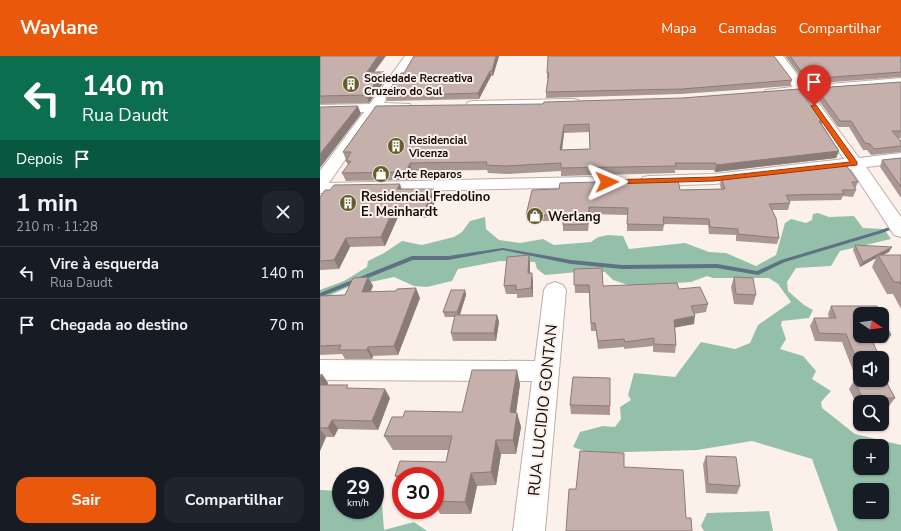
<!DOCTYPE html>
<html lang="pt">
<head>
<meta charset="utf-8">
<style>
  body { margin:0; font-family:"Nunito Sans",sans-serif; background:#20242c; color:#f1f3f6; height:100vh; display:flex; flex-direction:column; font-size:15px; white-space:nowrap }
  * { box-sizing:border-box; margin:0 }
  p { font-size:13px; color:#9ea1a6 }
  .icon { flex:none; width:22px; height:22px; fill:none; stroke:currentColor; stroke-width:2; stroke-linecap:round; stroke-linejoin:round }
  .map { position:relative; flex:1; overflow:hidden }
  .details { display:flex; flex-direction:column; background:#171b24; width:320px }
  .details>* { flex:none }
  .top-card { background:#0b6e4f; color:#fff; overflow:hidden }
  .needle { width:26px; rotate:103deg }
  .controls { position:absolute; left:533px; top:251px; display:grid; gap:8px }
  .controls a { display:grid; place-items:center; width:36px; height:36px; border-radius:8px; background:#171b24; box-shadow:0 1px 3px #0004; font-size:20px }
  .speed { position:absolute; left:12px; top:411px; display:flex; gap:8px; font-size:20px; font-weight:700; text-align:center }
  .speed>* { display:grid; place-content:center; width:52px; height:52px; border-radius:50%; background:#171b24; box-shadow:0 1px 3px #0004; line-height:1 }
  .speed small { font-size:10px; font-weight:400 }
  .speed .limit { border:6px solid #d22; background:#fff; color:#111 }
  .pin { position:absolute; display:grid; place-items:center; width:34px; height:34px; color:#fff; margin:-41px -17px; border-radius:50% 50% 50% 0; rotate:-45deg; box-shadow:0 0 4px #0007 }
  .pin .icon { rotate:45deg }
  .me { position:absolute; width:44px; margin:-22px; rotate:89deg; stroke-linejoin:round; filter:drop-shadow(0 0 3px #0008) }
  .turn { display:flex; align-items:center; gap:14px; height:84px; padding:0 16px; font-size:18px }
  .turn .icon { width:52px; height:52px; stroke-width:2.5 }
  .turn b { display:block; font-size:28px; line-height:34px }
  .then { display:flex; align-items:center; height:38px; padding:0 16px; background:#0003; gap:8px; font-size:15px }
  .round { display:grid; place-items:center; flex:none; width:42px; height:42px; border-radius:12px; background:#20242c }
  .head { display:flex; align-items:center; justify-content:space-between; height:68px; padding:0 16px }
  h1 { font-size:24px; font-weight:700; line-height:30px }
  .cta { display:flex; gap:8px; margin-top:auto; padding:8px 16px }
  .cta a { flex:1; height:46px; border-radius:12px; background:#ea580c; color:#fff; font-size:16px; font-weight:700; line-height:46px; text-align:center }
  .cta a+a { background:#20242c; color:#f1f3f6 }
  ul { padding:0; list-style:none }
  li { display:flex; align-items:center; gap:12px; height:52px; padding:0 16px; border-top:1px solid #363941 }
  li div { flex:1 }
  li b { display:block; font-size:15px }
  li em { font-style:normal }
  header { display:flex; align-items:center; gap:24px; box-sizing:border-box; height:56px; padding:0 20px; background:#ea580c; color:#fff }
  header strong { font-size:19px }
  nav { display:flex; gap:22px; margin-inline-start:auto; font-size:14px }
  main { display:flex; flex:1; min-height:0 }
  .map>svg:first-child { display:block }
  .forest { fill:#94c0aa; fill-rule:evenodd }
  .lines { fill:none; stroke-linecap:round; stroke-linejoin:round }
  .stream { fill:#5e7185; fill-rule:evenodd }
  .minor-casing { stroke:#c0ada4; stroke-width:2 }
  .minor { fill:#fff; fill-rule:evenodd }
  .wall { fill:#aa9794; fill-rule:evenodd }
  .shaded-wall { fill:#8b7b78 }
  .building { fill:#c6b0ac; stroke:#8b7b78; fill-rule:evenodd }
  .route { fill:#ea580c; stroke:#983908 }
  .labels { text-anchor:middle; stroke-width:4; stroke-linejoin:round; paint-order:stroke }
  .far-poi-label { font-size:11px; font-weight:bold; fill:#120b08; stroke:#fcf0ea; text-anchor:start }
  .poi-label { font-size:13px; font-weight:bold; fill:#120b08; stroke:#fcf0ea; text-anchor:start }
  .near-street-label { font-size:16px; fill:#120b08; stroke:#fcf0ea }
</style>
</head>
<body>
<header>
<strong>Waylane</strong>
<nav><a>Mapa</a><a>Camadas</a><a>Compartilhar</a></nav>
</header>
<main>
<section class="details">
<div class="top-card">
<div class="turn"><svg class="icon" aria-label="left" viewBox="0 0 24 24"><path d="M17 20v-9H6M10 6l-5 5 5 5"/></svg><div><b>140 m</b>Rua Daudt</div></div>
<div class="then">Depois<svg class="icon" aria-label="arrive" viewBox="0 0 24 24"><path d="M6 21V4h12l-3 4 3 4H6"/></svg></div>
</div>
<div class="head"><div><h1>1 min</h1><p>210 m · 11:28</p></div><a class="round"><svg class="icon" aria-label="close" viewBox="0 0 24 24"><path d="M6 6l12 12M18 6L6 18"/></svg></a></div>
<ul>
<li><svg class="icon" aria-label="left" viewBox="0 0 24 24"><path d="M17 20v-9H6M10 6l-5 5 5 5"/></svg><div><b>Vire à esquerda</b><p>Rua Daudt</p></div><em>140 m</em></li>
<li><svg class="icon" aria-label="arrive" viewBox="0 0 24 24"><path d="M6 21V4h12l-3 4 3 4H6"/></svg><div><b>Chegada ao destino</b></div><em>70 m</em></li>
</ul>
<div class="cta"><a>Sair</a><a>Compartilhar</a></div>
</section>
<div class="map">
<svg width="581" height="475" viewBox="0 0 581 475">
  <rect width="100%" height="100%" fill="#fcf0ea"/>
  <path class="forest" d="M498,157L509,161L534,160L543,172L564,173L571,183L520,195L511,210L476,212L467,226L468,235L484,249L493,254L489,262L462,265L461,269L466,283L460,293L483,300L496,315L492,323L511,335L501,346L502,352L535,378L581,389V475H518L492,403L432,385L377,394L271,397L253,391L260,376L283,370L295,371L301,363L300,351L311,344L308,339L314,317L355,321L381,286L415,293L430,287L438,269L471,246L458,228L449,222H393L387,220L371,226L311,230L293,224L285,216L269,215L225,219L217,213L215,206L180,205L138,213L132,225L107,231L94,230L74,221L28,231L0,244V234L24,225L47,211L48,205L64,197L82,185L102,189L134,181L142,176L150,165L165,161L166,173L179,184L200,187L223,183L234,189L271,186L278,181L288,179L303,180L309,193L365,187L389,196L406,197L436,210L456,199L465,167L471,163L486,167L492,164L493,158ZM540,390H562V412H540ZM540,434H562V456H540Z
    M0,434L21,435V454H55V443L62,447L64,474L94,466L107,475H0Z
    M449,455L453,475H384L381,470L387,457Z"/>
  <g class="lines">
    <path class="stream" d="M581,167V170L562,177L465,206L438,219L397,212L302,213L251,208L183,194L128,204H93L0,241V237L92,200H128L183,192L251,204L302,209L397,208L437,215L461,204L558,175Z"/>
    <g class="minor-casing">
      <path id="minor" d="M85,0H97L64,47L90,48L92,51L90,54L58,56L9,127L269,121L275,122L278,126L275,130L269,131L0,137V115L44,56L0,57V49L50,48Z
        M451,0H463L486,30L581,22V30L491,37L539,102L581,97V107L546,111L581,161V181L574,179L531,113L394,128L329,130L323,129L321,125L323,121L329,120L394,118L524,103L479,39L451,41L446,40L444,37L446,34L473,31Z
        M253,43L258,44L260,47L258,50L153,53L148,52L146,49L148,46L153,45Z
        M235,226L243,229L246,234L225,475H193L212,325L0,324V304L215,305L224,234L227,229Z"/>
    </g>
    <use href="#minor" class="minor"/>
  </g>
  <path class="wall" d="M0,0L55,16H64L66,23L49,47L0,48Z
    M179,0L173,20H171L159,43L67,45L65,40Z
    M465,0H581V21L486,28Z
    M227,17L472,24L470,30L361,38L226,42V36L228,23H227Z
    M581,26V82H578L581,85V96L551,99L547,94H543L529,71H518L494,38L496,32Z
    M56,50L503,65L502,68L519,95L516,102L395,116L394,114H355V117L241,120V115L186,118L168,117L167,114L92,115L88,124L26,125L22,117L28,109L26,105V104L23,96ZM269,76L270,93L242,94L244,77Z
    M581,102V142L560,111L562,104Z
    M401,122L538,126L535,133L536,134L533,141L523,140L521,144L469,145L470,147L468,154H452L459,182L457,188L416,185V179L389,178L388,169L344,168L343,175H307V159L269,158L268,175H243V165H207L206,159L360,134L401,133L400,129Z
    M81,133L117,142L107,162L78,161L65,190L30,191L19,213L1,214H0V141Z
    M535,189L569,196L562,199H581V253L573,238H567L552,211L556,202L540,211L533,194Z
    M209,199L210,208V217L213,225V241L197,242V238H186L184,230Z
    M254,213L283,230L359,233L388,248L386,256L374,258V268L355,271L356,289L355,297L333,296V290L304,293V291L278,293L276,275H271L269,237H255Z
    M48,221L53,230L50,236L100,242L78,299L53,300L52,303H25L22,298L0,299V240L25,239Z
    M414,221L436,239L433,249L414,248L411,231Z
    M145,234L146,239L140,259H177L179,266L176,285H133L131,277L135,261H125L123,256Z
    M511,250L540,280H562V261L571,279L566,287H553L540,302V324H562V307L566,316L563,320L575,342L569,350H562V346H540V351H538L529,333L534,325H537L522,286L495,285L490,270L494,262H509L508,258Z
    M0,318H2L8,327V329L30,332L70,342L58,374L18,373L14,381H6L0,395Z
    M290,322V359L251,358L250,349Z
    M200,328L196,357H197L201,371L196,398H181L176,429L157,430L151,458H120L115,449V437L116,433H115V420H81V428L75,420L126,406L128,394H73L64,380L83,361L142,356Z
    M386,400L420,430L417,438L386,437L383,408Z"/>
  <path class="shaded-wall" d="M58,0H66L49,23L47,16Z
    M176,0H179L173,20L172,15Z
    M170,15L171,20L159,43L158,37Z
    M64,16L66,23L49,47L46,39Z
    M38,50L41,58L0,112V98Z
    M244,69V77L241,102L240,94Z
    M519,95L516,102L395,116L396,109Z
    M90,107L92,115L88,124L86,116Z
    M80,128L83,137L77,133Z
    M114,133L117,142L107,162L105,153Z
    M269,151V158L268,175V168Z
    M74,152L78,161L65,190L61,181Z
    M26,182L30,191L19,213L14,204Z
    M572,191L569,196L559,201L558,199L556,202L540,211L543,206Z
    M209,199L210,208V225L208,217Z
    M212,217L213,225V241L211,232Z
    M48,221L53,230L47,245L42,236Z
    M96,232L100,242L78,299L74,290Z
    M145,234L146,239L139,261L137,256Z
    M177,259L179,266L176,285L174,277Z
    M375,260L374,268L353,272L354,264Z
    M48,291L53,300L52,303L47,294Z
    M197,314L200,328L194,371L190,356Z
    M2,318L8,327L3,338L0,333V322Z
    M65,333L70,342L58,374L52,365Z
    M197,357L201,371L196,398L193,384Z
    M12,364L18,373L14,381L8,372Z
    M0,373L6,381L0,395Z
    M176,384L181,398L176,429L171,416Z
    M151,417L157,430L151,458L145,446Z"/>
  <path class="building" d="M0,0H58L47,16H64L46,39L0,40Z
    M94,0H176L172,15H170L158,37L65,40L81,17H84Z
    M228,0H454L472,24L362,33L226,36L229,17H227Z
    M470,0H581V5H580H581V16L487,23Z
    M581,26V75H572L581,85V90L554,93L550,88L545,87L531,65H520L496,32Z
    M479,33L503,65H499L519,95L396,109V107H355L356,110L241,112V107L185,110L166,109L167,106L90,107L86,116L22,117L31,105H26L31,96H23L56,50L223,48L224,46L362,42ZM269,68L270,93L240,94L244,69Z
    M38,50L0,98V51Z
    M581,102V131L562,104Z
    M526,109L538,126H532L536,134H522L524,138L466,139L470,147L449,148L456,162L459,182L418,178V173L390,171L389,163L343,161L344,169L307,168L308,152L269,151L268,168L243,169V159H206L212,134L239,133L240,127L358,124L360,134L405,133L401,122Z
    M80,128L77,133H114L105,153L74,152L61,181L26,182L14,204L0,205V141L5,134H10L14,129Z
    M535,189L572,191L543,206Z
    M209,199L208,217H212L211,232L196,234V229L184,230L187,201Z
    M558,199H581V229L580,226H574Z
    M282,212L283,230L357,227L359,233L380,231L388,248L371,250L375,260L354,264L356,289L334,288V282L305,286L304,283L278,285L275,267H271L269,229H254V213Z
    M48,221L42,236L76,235L77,233L96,232L74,290L48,291L47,294H19L21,289L0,290V240L25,239L33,222Z
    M414,221L433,222L436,239L416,238Z
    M131,234H145L137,256H123Z
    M511,250H557L561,258H540V280H550L560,302H540V312L526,278L499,277L494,262H516Z
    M135,259H177L174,277H131Z
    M562,261L571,279L562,278Z
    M562,307L566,316H562Z
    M152,314H197L190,356L197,357L193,384H176L171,416L151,417L145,446L115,445V437L119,421H115V420H75L80,405L126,406L132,380H64L72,361H83L85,355L142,356Z
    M562,318L575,342L543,343L534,325H545V324H562Z
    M253,321L290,322V350L250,349Z
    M0,329H28L26,332L65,333L52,365L12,364L8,372H0Z
    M260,395L304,397V411L363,414L366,462H371L372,475H246L249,433H256Z
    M386,400L416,401L420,430L388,428Z"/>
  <path class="route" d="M492,49H496L537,106V109L394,125L287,128L284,126L287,124L394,121L530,106L491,50Z"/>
  <defs>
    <g id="building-disc" transform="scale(0.9)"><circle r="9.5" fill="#635f2c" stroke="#fcf0ea"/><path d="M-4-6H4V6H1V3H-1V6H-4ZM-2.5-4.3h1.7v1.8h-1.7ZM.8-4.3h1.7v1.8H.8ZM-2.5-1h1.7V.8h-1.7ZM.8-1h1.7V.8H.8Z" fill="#fff"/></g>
    <g id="shop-disc" transform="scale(0.9)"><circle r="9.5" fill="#635f2c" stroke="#fcf0ea"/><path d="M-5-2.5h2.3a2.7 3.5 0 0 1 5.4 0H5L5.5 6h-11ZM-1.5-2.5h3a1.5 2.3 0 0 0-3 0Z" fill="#fff"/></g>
  </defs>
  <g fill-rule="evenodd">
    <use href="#building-disc" x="31" y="28"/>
    <use href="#building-disc" x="76" y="90"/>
    <use href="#shop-disc" x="61" y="118"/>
    <use href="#building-disc" x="28" y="147"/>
    <use href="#shop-disc" x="215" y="160"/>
  </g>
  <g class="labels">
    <g class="far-poi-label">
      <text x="44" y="26">Sociedade Recreativa<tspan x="44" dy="13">Cruzeiro do Sul</tspan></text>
      <text x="89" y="88">Residencial<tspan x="89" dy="13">Vicenza</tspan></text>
      <text x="74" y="122">Arte Reparos</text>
    </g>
    <g class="poi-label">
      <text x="41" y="145">Residencial Fredolino<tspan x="41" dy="15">E. Meinhardt</tspan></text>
      <text x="228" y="165">Werlang</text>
    </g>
    <g class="near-street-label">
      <text transform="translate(222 354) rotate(-84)" y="6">RUA LUCIDIO GONTAN</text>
    </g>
  </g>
</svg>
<div class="controls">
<a><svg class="needle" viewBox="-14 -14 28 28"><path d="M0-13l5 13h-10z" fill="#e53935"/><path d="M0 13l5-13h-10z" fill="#9ea1a6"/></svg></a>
<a><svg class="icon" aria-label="sound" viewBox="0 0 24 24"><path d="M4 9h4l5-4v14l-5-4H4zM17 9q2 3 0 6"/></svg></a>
<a><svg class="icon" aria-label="search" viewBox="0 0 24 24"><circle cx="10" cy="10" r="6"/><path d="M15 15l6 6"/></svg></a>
<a>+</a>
<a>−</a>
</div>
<div class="speed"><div>29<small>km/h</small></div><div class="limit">30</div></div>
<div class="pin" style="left:494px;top:50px;background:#d93025"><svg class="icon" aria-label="arrive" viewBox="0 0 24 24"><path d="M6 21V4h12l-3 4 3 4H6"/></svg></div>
<svg class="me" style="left:287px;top:126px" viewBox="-20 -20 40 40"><path d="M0-17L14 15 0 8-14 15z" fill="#ea580c" stroke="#fff" stroke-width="4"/></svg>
</div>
</main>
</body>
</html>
